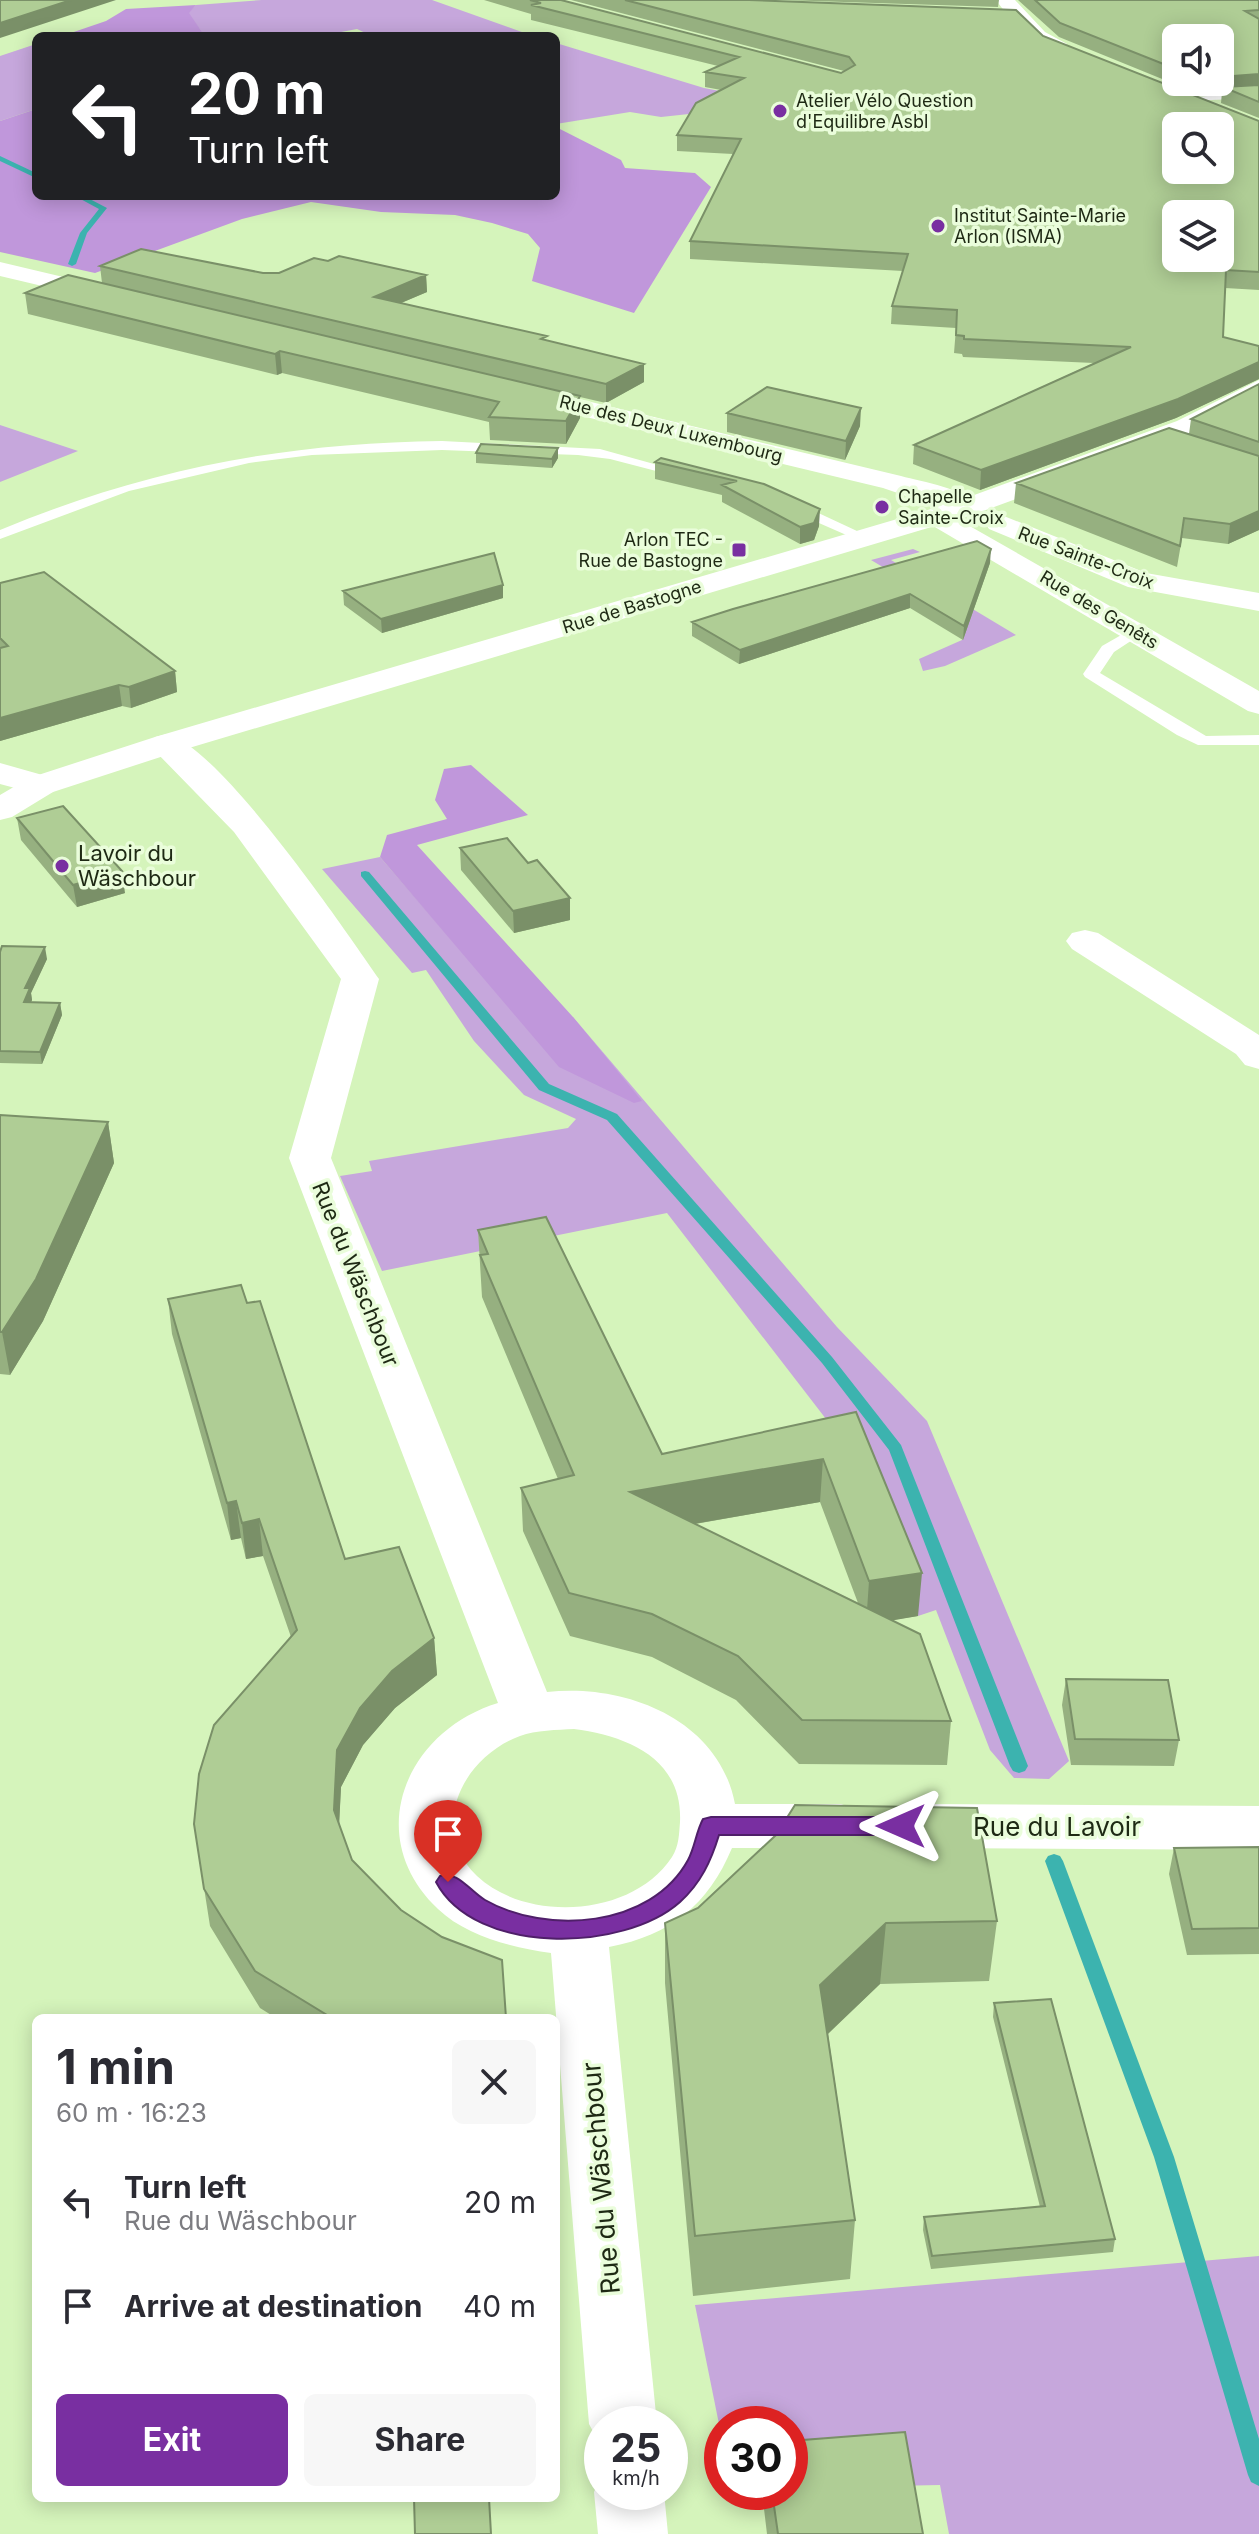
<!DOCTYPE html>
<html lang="en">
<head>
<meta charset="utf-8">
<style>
  body { margin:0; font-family:Inter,sans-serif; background:#f7f7f7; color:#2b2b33; height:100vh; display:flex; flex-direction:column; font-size:30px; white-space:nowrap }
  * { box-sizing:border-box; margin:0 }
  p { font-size:26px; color:#7c7c81 }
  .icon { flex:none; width:44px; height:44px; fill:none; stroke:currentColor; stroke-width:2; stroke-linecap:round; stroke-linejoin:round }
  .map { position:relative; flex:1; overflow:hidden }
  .sheet { position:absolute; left:32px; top:2014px; width:528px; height:488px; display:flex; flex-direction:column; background:#fff; border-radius:12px; box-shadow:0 4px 20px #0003 }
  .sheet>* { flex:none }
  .top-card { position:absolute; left:32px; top:32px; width:528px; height:168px; border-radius:12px; box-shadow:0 4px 20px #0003; background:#202124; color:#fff; overflow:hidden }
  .buttons { position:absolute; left:1162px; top:24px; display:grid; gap:16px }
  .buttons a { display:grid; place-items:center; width:72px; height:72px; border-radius:12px; background:#fff; box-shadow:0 4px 20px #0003; font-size:40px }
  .speed { position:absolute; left:584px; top:2406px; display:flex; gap:16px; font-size:40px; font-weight:700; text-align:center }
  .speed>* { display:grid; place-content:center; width:104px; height:104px; border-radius:50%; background:#fff; box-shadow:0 4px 20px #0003; line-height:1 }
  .speed small { font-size:20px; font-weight:400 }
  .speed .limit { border:12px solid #d22; background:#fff; color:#111 }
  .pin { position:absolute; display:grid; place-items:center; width:68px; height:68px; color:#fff; margin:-82px -34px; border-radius:50% 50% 50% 0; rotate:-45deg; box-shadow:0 0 8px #0007 }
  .pin .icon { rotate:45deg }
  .me { position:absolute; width:88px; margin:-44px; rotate:270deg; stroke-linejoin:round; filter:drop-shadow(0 0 6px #0008) }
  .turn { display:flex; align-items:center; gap:28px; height:168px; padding:0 24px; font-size:36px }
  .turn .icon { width:104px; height:104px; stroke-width:2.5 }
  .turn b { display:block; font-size:56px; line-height:68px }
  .round { display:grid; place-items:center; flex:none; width:84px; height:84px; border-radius:12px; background:#f7f7f7 }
  .overview { display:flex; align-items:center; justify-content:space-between; height:136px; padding:0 24px }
  h1 { font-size:48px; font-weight:700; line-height:60px }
  .button { display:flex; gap:16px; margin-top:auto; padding:16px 24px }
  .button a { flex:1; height:92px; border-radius:12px; background:#792fa1; color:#fff; font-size:32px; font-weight:700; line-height:92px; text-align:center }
  .button a+a { background:#f7f7f7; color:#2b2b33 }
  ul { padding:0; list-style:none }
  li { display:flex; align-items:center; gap:24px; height:104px; padding:0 24px }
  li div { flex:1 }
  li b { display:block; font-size:30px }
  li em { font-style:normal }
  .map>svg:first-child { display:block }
  .green { fill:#c6a7dc }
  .forest { fill:#c097db }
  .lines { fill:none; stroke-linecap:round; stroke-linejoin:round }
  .stream { fill:#3cb3af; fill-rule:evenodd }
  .service { fill:#fff; fill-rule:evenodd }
  .minor { fill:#fff; fill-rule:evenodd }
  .tertiary { fill:#fff; fill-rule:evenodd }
  .secondary { fill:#fff; fill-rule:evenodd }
  .wall { fill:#96b080; fill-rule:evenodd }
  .shaded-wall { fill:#7a9068 }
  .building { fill:#afcd95; stroke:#7a9068; stroke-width:2; fill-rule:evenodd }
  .route { fill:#792fa1; stroke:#4f1f69; stroke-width:2 }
  .poi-dot { fill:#792fa1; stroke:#eafddb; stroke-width:3 }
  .labels { text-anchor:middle; stroke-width:7; stroke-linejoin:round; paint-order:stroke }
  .far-poi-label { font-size:18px; fill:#1e2914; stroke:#eafddb; text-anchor:start }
  .far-street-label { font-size:18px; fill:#1e2914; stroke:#eafddb }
  .poi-label { font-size:22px; fill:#1e2914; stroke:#eafddb; text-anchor:start }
  .street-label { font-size:22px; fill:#1e2914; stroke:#eafddb }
  .near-street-label { font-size:26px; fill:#1e2914; stroke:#eafddb }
</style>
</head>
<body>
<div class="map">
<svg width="1259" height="2534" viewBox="0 0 1259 2534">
  <rect width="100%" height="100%" fill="#d5f4bb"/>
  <path class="green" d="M262,0H432L533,36H372L357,29L320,36H205L188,13L196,5Z
    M556,43L704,88L741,95L717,111L661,117L630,112L556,124Z
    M36,44V109L0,121V56Z
    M0,425L78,451L0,482Z
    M913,549L920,552L891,560L1016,635L945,666L923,671L919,659L962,640L970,619L871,560Z
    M380,857L525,1025L573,1017L837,1327L927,1421L1069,1761L1049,1779L1014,1778L990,1750L936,1610L918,1616L853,1454L667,1213L382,1271L340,1176L372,1171L369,1161L568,1128L576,1119L524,1095L474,1041L426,970L412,973L322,869Z
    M1259,2256V2534H949L940,2485L790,2488V2424H722V2439L695,2305Z"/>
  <path class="forest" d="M196,5L189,13L205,36H62L106,21L126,9Z
    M36,109V196H556V127L621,160L625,168L695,173L711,187L634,313L532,281L540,248L528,234L492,223L455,215L381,212L311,202L242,219L95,273L0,252V121Z
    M471,765L528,815L417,845L573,1017L642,1101L634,1103L559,1067L380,857L387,835L447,819L435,800L444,769Z"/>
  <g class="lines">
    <path class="stream" d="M0,156L36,173V178L0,161Z
      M75,196H84L107,208L87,233L76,264L72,266L68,264L80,233L99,209Z
      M365,871L369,872L549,1084L617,1114L832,1357L901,1445L1028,1766L1025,1771L1019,1773L1013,1771L1010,1766L889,1450L822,1363L607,1120L539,1090L361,876V872Z
      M1054,1854L1060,1856L1063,1861L1174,2157L1259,2439V2486L1251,2482L1248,2475L1154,2157L1045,1861L1048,1856Z"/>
    <path class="service" d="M1259,92V98L1187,101L1182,98Z
      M442,441L600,449L690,474L683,478L610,459L578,455L442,450L312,455L249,463L129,491L0,539V530C147,469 283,443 442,441Z
      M787,503H797L872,538L860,541L787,509Z
      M1130,630L1143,633L1114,652L1100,673L1206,736L1259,735V745H1198L1177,735L1085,677L1083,674L1102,646Z"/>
    <path class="minor" d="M996,0H1015L1045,32L1067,44V52C1039,59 1010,19 996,0Z
      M938,508L1259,691V714L1248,711L928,523L924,517L928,511Z
      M999,514L1146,573L1259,593V611L1128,587L989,529L985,523L989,517Z
      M167,734C220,747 344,928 379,979L331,1158L547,1692C625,1683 719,1719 735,1804H841L861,1811L869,1826L861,1841L841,1848H732C708,1905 671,1935 609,1947L657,2424H602V2448L589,2424L551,1953C513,1948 466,1936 438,1909C361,1836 406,1731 498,1703L289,1158L341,979L234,832L155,751L150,744L155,737ZM574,1729C627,1736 683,1758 680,1822C679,1834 679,1846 672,1857C633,1917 527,1923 477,1876C427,1828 463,1757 520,1736C536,1730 557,1730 574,1729Z
      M0,763L53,778L58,785L53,792L41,795L0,784Z
      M1085,930L1098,933L1259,1035V1069L1245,1065L1236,1054L1072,949L1066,941L1072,933Z
      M921,1804L1259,1806V1850L921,1848L901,1841L893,1826L901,1811Z
      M602,2474V2492H664L668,2534H598L594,2492Z"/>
    <path class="tertiary" d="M0,262L118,290L122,295L110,302L0,276Z
      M524,386L901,476C923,482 965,488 979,508L975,514L965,516L883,488L515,400L511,394L515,388Z"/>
    <path class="secondary" d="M1259,380V398L1195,433L975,514L179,751L53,792L12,817L0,820V795L29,778L155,737L955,502L1177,421Z"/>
  </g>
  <path class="wall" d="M484,0H561L841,73L844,71L571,0H749L1043,36L1259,121V290L1225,288L1223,337L1259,346V379L1176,418L980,490L913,464L914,445L1094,363L963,357L962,354L954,353L956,328L891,324L892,306L903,271L690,259V241L733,154L677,151V135L721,90L705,87V72L718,66L531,20V14Z
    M783,0H999L998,7Z
    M1018,0H1259V118L1221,103L1222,92L1199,94L1059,37ZM1176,38L1220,82H1176Z
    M328,261L426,275L427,292L401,303L547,341L644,364V382L606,403L580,397V418L566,444L490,440L489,422L282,373L277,375L28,314L25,293L102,283L100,266L279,273Z
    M1259,384V530L1228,544L1182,538L1177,567L1014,503L1016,483L1189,434L1191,419Z
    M727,413L860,426L845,460L727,432Z
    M558,448V458L552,468L476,463V453Z
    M655,462L764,484L819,526L814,540L800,544L722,502V495L655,479Z
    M990,563L963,640L910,608L739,664L692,636V622Z
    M0,583L175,671L177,692L131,708L122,706L0,741Z
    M343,591L503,598L382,633L344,605Z
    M17,818L125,893L77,907L21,840Z
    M460,848L528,863L570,898V920L514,933L461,870Z
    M0,952L47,959L31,993L32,1000L31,1002L60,1003L62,1015L42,1064L0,1063Z
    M0,1115L108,1122L114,1163L43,1321L10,1375L0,1374Z
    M478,1230L662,1454L856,1412L918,1616L892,1620L951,1721L947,1765L799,1764L736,1700L652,1657L570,1636L523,1531L521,1488L558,1479L482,1297ZM820,1502L858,1603L695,1524Z
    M168,1299L247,1303L345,1559L434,1638L437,1675L395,1708L363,1745L341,1787L339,1823L352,1860L506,2018H276L260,2008L210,1926L194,1824L291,1637L263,1556L246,1559L241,1538L231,1540L172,1334Z
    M1066,1679L1179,1740L1174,1766L1071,1765L1062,1705Z
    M1259,1847V1954L1187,1955L1169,1874L1174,1848Z
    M997,1921L989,1981L880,1984L828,2034L855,2220L850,2279L693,2296L665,1983V1923Z
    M994,2003L1115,2239L1113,2252L931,2269L923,2230L924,2217L1040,2207L993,2017Z
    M762,2492H790L923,2534H767Z"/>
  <path class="shaded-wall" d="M71,0H116L0,38V23Z
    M1259,74V89L1223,87L1222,92L1199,94L1200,82H1220V77Z
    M426,275L427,292L375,314L374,297Z
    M280,351L282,373L277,375L275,354Z
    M1259,362V379L1176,418L980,490L981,470Z
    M644,364V382L606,403V384Z
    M580,396V418L566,444V421Z
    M861,408L860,426L845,460L846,441Z
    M558,448V458L552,468V459Z
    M820,509L819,526L814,540L800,544V527Z
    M1259,511V530L1228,544L1230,524Z
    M991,549L990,563L963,640L964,626Z
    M503,585V598L382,633L381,619Z
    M910,594V608L739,664L740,650Z
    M175,671L177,692L131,708L129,687Z
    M119,685L122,706L0,741V718Z
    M122,871L125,893L77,907L73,885Z
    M570,898V920L514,933L513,911Z
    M45,947L47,959L31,993L32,1000L26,1014L24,1002L25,988Z
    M60,1003L62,1015L42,1064L40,1052Z
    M108,1122L114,1163L43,1321L10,1375L2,1332Z
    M823,1459L820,1502L630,1535V1492Z
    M236,1501L241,1538L231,1540L227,1503Z
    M259,1519L263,1556L246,1559L242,1523Z
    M922,1573L918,1616L866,1625L869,1581Z
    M434,1638L437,1675L395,1708L363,1745L341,1787L338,1847L334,1810L337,1750L360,1708L392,1671Z
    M886,1923L880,1984L816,2045L820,1985Z"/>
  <path class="building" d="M0,0H71L0,23Z
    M530,0H561L841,73L855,65L849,57L625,0H749L1016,10L1043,36L1259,121V272L1226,270L1223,337L1259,346V362L1178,399L981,470L914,445L1131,347L964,339V336L956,335L957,310L892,306L908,254L690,241L741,139L677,135L696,103L744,78L705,72L739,57L531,5L541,3ZM1176,126H1220V170H1176ZM1176,214H1220V258H1176Z
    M1035,0H1259V10L1245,11L1259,19V74L1220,77V38H1176V69L1060,23Z
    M1259,85V102L1223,87Z
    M141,249L263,273H279L314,258L328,261L339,256L426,275L374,297L547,336L541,339L644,364L606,384L100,266Z
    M68,275L580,396L566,421L489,417L499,402L280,351L275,354L25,293Z
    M1259,384V442L1191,419Z
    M767,387L861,408L846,441L727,413Z
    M1169,428L1259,456V511L1230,524L1184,518L1180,546L1016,483Z
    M481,444L558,448L552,459L476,453Z
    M661,458L764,484L820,509L814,523L800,527L722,485L737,481L655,462Z
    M977,541L991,549L964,626L910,594L740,650L692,622L733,609Z
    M494,553L503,585L381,619L343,591Z
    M44,572L175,671L129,687L119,685L0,718V648L8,646L0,638V583Z
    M63,806L122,871L73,885L17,818Z
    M507,838L528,863L537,860L570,898L513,911L460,848Z
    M2,946L45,947L25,988H30L24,1002L60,1003L40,1052L0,1051V952Z
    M0,1115L108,1122L36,1279L2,1332H0Z
    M546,1217L662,1454L856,1412L922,1573L869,1581L823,1459L630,1492L920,1634L951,1721L802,1720L738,1656L652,1614L569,1593L521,1488L574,1475L480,1255L488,1254L478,1230Z
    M241,1285L247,1303L260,1301L345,1559L399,1547L434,1638L392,1671L360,1708L337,1750L334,1810L352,1860L401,1910L442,1937L502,1960L506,2018H332L255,1971L204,1889L194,1824L199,1774L214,1725L297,1630L259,1519L242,1523L236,1501L227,1503L168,1299Z
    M1066,1679L1168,1680L1179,1740L1075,1739Z
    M795,1805L977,1808L997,1921L886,1923L820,1985L855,2220L695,2236L665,1923L698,1908L776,1835Z
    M1259,1847V1928L1192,1929L1174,1848Z
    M1051,1999L1115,2239L932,2256L924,2217L1045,2206L994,2003Z
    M905,2432L923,2534H778L772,2492H790V2441Z
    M414,2498H489L491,2534H415Z"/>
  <path class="route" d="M711,1817H901L910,1820L913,1826L910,1833L901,1835H719C711,1861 701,1883 680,1902C624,1952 475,1956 436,1882L440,1876C457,1870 470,1891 485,1900C546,1935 651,1928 688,1860C695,1847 696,1832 703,1819Z"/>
  <g class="poi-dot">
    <circle cx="780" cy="111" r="8"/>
    <circle cx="938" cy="226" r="8"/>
    <circle cx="882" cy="507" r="8"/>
    <rect x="731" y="542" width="16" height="16" rx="4"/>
    <circle cx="62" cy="866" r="8"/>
  </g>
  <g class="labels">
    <g class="far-poi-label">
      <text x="796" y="107">Atelier Vélo Question<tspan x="796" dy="21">d'Equilibre Asbl</tspan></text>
      <text x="954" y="222">Institut Sainte-Marie<tspan x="954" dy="21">Arlon (ISMA)</tspan></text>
      <text x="898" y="503">Chapelle<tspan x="898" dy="21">Sainte-Croix</tspan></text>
      <text x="723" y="546" text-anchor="end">Arlon TEC -<tspan x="723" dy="21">Rue de Bastogne</tspan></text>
    </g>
    <g class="far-street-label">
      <text transform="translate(671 429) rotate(14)" y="6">Rue des Deux Luxembourg</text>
      <text transform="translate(1086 558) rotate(21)" y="6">Rue Sainte-Croix</text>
      <text transform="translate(632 607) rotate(-17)" y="6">Rue de Bastogne</text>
      <text transform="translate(1099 610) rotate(31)" y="6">Rue des Genêts</text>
    </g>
    <g class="poi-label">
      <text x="78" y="861">Lavoir du<tspan x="78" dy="25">Wäschbour</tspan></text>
    </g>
    <g class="street-label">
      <text transform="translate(356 1274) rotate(68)" y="8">Rue du Wäschbour</text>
    </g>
    <g class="near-street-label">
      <text x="1057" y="1836">Rue du Lavoir</text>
      <text transform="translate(601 2178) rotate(-95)" y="9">Rue du Wäschbour</text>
    </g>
  </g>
</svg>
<div class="buttons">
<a><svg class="icon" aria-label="sound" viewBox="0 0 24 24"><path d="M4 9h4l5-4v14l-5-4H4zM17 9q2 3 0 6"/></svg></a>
<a><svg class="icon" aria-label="search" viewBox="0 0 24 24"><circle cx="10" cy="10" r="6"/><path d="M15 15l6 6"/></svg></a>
<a><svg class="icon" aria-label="layers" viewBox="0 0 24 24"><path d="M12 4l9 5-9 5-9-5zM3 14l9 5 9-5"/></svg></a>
</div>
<div class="speed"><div>25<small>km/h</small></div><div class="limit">30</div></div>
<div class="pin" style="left:448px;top:1882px;background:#d93025"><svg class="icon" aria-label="arrive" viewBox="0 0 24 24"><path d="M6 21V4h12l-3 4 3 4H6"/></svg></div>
<svg class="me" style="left:901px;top:1826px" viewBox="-20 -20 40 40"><path d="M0-17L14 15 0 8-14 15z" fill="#792fa1" stroke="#fff" stroke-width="4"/></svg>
<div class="top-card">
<div class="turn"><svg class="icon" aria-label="left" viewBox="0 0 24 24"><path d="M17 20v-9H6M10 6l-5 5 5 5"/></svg><div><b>20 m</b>Turn left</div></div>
</div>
<section class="sheet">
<div class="overview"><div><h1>1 min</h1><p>60 m · 16:23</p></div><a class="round"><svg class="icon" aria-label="close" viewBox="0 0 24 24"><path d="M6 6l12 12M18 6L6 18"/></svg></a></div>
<ul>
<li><svg class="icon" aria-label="left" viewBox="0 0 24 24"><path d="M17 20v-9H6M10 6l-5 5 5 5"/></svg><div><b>Turn left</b><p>Rue du Wäschbour</p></div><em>20 m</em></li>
<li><svg class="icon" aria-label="arrive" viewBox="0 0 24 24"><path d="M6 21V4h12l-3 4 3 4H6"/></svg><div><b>Arrive at destination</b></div><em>40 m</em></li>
</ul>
<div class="button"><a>Exit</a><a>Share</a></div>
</section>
</div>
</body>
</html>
